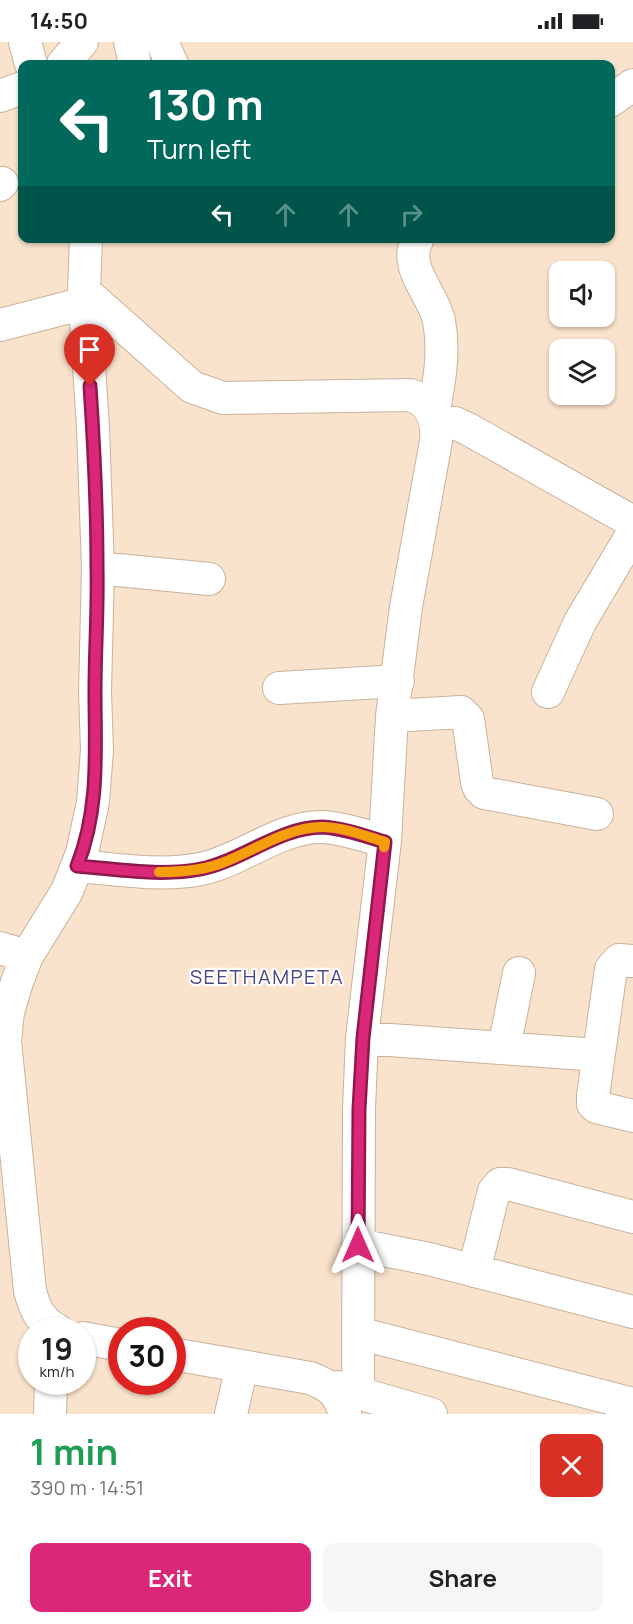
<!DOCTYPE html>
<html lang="en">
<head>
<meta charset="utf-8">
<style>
  body { margin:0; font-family:Manrope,sans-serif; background:#f6f6f6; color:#202124; height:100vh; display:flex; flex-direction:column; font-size:22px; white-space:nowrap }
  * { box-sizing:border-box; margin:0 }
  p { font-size:20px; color:#757577 }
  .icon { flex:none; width:33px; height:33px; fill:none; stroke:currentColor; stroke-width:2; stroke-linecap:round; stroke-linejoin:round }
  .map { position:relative; height:1372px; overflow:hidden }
  .panel { display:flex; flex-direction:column; background:#fff; flex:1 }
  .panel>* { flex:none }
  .hud { position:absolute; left:18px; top:18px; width:597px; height:183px; border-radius:12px; box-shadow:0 2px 4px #0004; background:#00695c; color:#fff; overflow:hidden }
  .fabs { position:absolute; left:549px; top:219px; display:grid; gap:12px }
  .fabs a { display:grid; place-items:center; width:66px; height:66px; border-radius:12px; background:#fff; box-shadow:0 2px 4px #0004; font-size:30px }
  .speed { position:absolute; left:18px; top:1275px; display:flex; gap:12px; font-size:30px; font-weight:700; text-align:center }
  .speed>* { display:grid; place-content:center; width:78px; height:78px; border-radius:50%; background:#fff; box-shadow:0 2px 4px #0004; line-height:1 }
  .speed small { font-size:15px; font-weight:400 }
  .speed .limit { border:9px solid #d22; background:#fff; color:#111 }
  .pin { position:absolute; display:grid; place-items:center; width:51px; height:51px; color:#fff; margin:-62px -26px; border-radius:50% 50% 50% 0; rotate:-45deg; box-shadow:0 0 6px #0007 }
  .pin .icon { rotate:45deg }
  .me { position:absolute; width:66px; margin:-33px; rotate:0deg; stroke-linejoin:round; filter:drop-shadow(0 0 4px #0008) }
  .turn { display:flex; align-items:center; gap:21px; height:126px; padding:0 30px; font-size:27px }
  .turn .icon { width:78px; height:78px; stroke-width:2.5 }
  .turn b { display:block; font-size:42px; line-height:51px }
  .lanes { display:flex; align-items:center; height:57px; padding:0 30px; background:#0003; justify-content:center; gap:30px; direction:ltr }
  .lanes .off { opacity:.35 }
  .round { display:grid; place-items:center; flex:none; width:63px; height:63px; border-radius:12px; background:#f6f6f6 }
  .headline { display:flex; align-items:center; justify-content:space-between; height:102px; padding:0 30px }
  h1 { font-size:36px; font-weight:700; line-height:45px; color:#1e9e55 }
  .primary-button { display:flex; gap:12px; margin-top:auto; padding:12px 30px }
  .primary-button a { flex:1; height:69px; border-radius:12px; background:#db2777; color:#fff; font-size:24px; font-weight:700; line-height:69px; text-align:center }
  .primary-button a+a { background:#f6f6f6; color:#202124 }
  .status { display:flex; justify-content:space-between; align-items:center; height:42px; padding:0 30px; background:#fff; direction:ltr }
  .status svg { height:16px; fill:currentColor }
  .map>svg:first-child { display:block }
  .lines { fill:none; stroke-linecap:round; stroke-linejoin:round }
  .minor-casing { stroke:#c9b29d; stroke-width:34 }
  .minor { stroke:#fff; stroke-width:32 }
  .route-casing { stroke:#8e194d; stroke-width:15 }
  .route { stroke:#db2777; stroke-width:10 }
  .slow { stroke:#f59e0b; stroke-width:10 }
  .labels { text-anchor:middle; stroke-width:4.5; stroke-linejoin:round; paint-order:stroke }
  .quarter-label { font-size:20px; letter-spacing:1.5px; fill:#494684; stroke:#fff }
</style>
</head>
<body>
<div class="status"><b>14:50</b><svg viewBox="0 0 49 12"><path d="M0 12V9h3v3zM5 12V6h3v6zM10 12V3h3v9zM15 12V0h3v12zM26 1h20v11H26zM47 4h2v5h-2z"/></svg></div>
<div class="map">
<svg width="633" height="1372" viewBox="0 0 633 1372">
  <rect width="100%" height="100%" fill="#fae3cc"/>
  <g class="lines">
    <g class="minor-casing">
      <path id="minor" d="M25,0L31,22
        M130,0L135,22
        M162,0L172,22
        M63,22L82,0
        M0,54L22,46
        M610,59L633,43
        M0,143L2,141
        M418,196C401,225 434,252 439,279C445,311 439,341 433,373
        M84,249L192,345L223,356L410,353C431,359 438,379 436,399L406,565L392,674L385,799L362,996L359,1067L358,1351
        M0,283L85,261
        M436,381H455L468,387L633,480
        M98,526L209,537
        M279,646L398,639
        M548,650L580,580L633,491
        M392,674L461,670L468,677L477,740L479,746L484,751L597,772
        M77,824C117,827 161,835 201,827C241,819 280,784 322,785C343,786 365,794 385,799
        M0,906L27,914
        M633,919L619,918L611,927L593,1054V1062L596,1065L633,1074
        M362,996L598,1013
        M504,1006L519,931
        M358,1203L429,1217L633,1270
        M474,1229L494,1149L500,1142H508L633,1175
        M57,1288C40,1279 35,1267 30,1249L5,999L8,970L17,940L27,914L67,849L82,811L93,760L97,708L95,650L98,526L93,385L84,249L86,196
        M358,1291L633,1362
        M82,1296L122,1303
        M172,1312L310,1336C331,1344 338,1350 345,1372
        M337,1345L431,1372
        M50,1372L51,1340
        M231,1372L242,1324"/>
    </g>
    <use href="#minor" class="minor"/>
  </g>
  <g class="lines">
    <g class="route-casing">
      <path id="route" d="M90,344C94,404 97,465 97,526C98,567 95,608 95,649C95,708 100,767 77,824C117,827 161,835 201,827C241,819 280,785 322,785C343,786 365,794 385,800L363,996L359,1067L358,1203"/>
    </g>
    <use href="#route" class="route"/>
    <path class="slow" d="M159,830C180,830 202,829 222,821C254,809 287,785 322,785C343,785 365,794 385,800L384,805"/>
  </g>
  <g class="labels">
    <g class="quarter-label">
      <text x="267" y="942">SEETHAMPETA</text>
    </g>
  </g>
</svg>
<div class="fabs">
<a><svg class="icon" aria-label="sound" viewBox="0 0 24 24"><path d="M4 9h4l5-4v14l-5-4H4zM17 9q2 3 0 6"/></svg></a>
<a><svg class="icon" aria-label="layers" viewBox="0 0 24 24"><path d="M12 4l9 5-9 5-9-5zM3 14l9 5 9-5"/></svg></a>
</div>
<div class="speed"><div>19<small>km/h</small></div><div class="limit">30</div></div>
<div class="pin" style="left:90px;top:344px;background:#d93025"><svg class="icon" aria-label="arrive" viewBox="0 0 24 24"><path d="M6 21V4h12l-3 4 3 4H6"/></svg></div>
<svg class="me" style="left:358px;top:1203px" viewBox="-20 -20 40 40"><path d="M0-17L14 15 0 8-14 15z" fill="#db2777" stroke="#fff" stroke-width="4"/></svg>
<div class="hud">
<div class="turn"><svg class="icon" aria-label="left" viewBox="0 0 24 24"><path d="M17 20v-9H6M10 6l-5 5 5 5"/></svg><div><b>130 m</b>Turn left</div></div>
<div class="lanes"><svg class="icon" aria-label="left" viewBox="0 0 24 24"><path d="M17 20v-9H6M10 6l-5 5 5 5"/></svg><svg class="icon off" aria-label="ahead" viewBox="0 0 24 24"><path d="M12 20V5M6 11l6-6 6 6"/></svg><svg class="icon off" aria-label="ahead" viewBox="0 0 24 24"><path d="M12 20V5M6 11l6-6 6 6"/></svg><svg class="icon off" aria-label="right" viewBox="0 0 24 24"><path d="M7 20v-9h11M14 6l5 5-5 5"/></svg></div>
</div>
</div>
<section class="panel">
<div class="headline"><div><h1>1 min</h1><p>390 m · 14:51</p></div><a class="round" style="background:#d93025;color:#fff"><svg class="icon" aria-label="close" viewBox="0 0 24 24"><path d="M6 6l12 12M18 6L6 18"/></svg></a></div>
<div class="primary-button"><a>Exit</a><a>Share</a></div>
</section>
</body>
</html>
